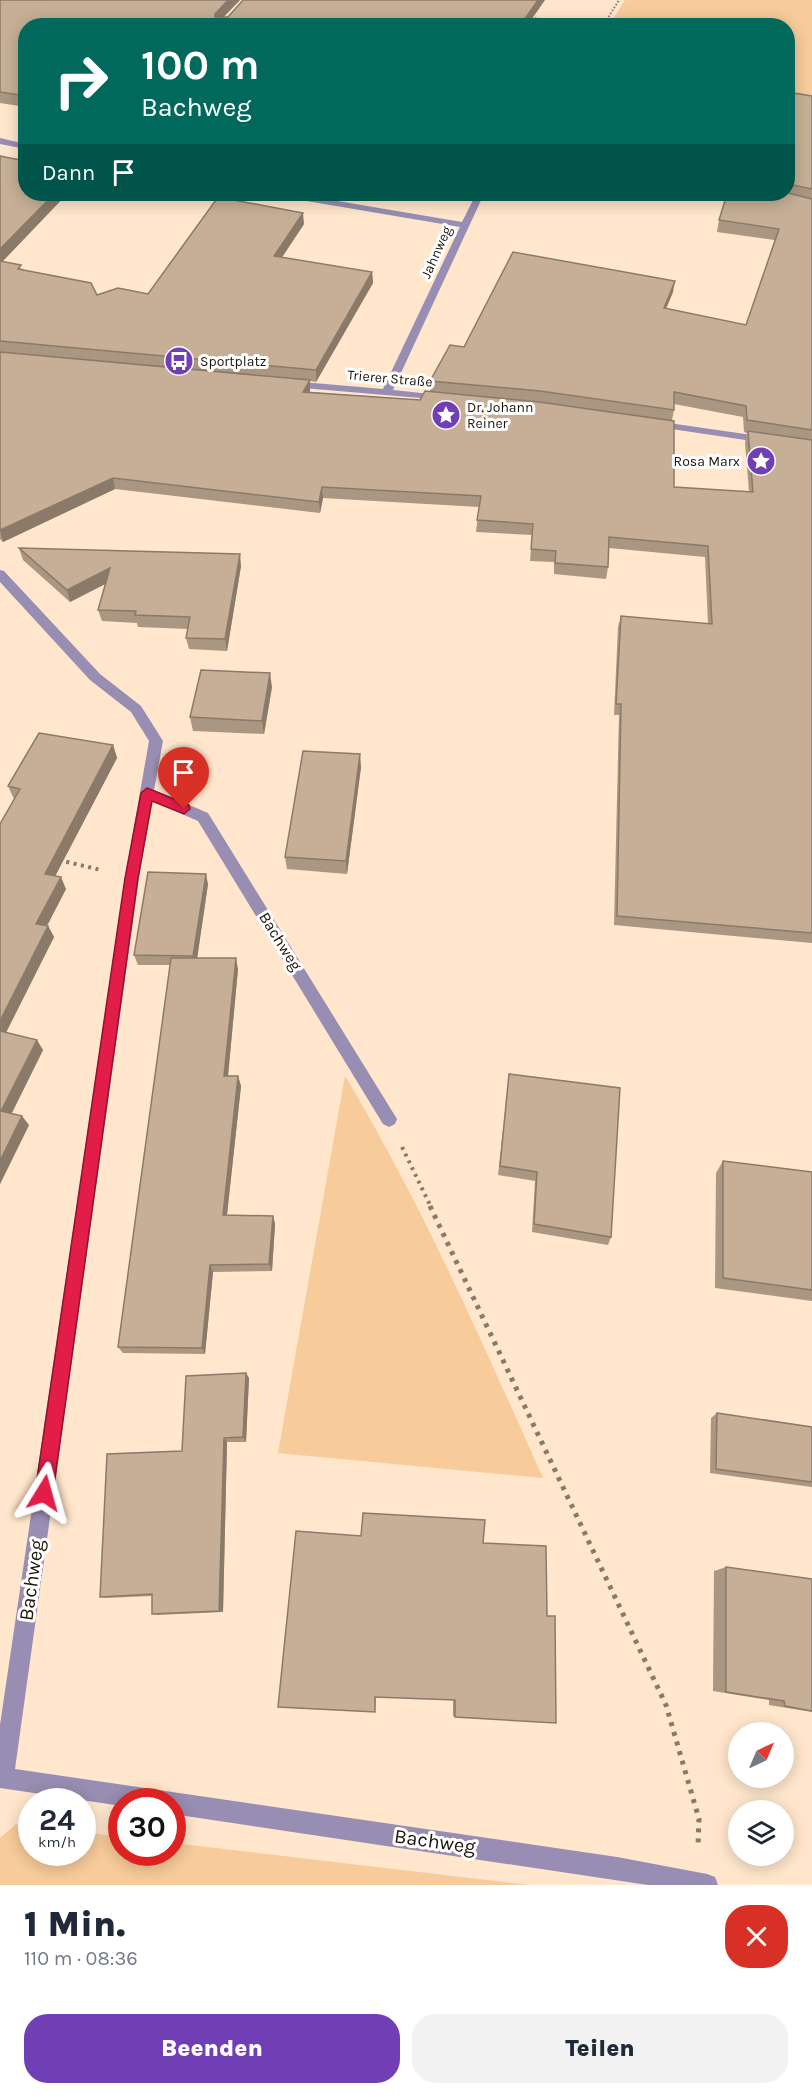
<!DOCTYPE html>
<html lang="de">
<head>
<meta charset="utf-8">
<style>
  body { margin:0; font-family:Karla,sans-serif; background:#f2f2f3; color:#1f2937; height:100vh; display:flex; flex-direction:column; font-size:22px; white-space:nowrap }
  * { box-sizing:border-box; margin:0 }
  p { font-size:20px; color:#747a83 }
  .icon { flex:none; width:33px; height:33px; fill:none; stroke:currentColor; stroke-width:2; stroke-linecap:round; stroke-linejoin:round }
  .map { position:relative; height:1885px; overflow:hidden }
  .sheet { display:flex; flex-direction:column; background:#fff; flex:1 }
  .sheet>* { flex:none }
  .hud { position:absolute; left:18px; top:18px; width:777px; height:183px; border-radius:24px; box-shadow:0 3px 15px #0003; background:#00695c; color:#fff; overflow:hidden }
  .needle { width:39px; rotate:44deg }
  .buttons { position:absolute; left:728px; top:1722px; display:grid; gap:12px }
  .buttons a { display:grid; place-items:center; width:66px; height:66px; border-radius:50%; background:#fff; box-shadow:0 3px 15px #0003; font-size:30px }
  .speed { position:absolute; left:18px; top:1788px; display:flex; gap:12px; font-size:30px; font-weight:700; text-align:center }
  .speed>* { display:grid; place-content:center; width:78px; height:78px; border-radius:50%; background:#fff; box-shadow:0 3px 15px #0003; line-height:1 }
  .speed small { font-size:15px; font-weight:400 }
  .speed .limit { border:9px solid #d22; background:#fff; color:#111 }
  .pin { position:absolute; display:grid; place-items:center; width:51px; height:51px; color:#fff; margin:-62px -26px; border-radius:50% 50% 50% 0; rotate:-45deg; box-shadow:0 0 6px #0007 }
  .pin .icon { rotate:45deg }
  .me { position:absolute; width:66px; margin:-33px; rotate:8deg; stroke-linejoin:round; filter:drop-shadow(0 0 4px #0008) }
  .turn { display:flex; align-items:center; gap:21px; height:126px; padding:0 24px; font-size:27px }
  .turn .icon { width:78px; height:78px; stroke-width:2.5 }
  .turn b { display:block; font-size:42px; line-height:51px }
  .then { display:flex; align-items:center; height:57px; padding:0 24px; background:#0003; gap:12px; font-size:22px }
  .round { display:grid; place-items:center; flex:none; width:63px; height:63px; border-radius:24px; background:#f2f2f3 }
  .summary { display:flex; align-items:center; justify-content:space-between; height:102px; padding:0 24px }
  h1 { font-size:36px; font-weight:800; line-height:45px }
  .cta { display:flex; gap:12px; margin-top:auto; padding:12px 24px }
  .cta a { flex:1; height:69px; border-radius:24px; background:#703eb5; color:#fff; font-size:24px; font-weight:800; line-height:69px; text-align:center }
  .cta a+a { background:#f2f2f3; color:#1f2937 }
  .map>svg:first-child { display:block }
  .green { fill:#f7cb9a }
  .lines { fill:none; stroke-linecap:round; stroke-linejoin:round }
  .path-far2 { stroke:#897968; stroke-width:2; stroke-dasharray:1.5 2; stroke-linecap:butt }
  .path-far1 { stroke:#897968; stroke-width:4; stroke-dasharray:3 4.5; stroke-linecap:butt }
  .path { stroke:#897968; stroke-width:5; stroke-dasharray:4 6; stroke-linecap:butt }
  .minor { fill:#988db2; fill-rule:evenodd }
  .wall { fill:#aa9681; fill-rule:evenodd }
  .shaded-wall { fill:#8b7a69 }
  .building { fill:#c6af96; stroke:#8b7a69; stroke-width:1.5 }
  .route { fill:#e11d48; stroke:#92132f; stroke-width:1.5 }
  .labels { text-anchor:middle; stroke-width:6; stroke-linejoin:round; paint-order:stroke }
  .far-street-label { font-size:14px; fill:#1e160d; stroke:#fff }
  .far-poi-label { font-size:14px; fill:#1e160d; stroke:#fff; text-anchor:start }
  .street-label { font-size:16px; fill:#1e160d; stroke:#fff }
  .near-street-label { font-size:20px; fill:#1e160d; stroke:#fff }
</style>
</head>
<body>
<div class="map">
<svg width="812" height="1885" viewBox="0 0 812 1885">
  <rect width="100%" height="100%" fill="#ffe6cc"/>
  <path class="green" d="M625,0H812V153L788,179V26H609Z
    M345,1076C422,1204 482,1342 543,1478L278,1453Z
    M16,1824L31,1826L32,1852H82L83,1832L121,1837L122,1852H172L173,1843L529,1885H0V1838Z"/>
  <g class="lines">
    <path class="path-far2" d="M528,17L580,26
      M603,26L619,0"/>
    <path class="path-far1" d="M59,860L101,870
      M402,1147L431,1207"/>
    <path class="path" d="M430,1206L666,1705L699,1819L698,1847"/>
    <path class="minor" d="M0,138L26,144V149L0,144Z
      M278,194H296L462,222L476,194H484L393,390L440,395L444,396V400L291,387L286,384L291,381L383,389L460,227L283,197Z
      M655,421L765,437L771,440L765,443L651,426V422Z
      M0,570L4,571L100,674L141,706L163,741L154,790L208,813L397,1119L395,1124L389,1127L383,1124L198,821L152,801L139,878L15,1769L617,1857L707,1874L715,1877L718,1885H648L172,1814V1802H122V1806L0,1788V1725L125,878L149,741L131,712L90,680L0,582Z"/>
  </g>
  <path class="wall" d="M0,0H240L224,17L527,26H26V107L0,103Z
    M788,92L812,96V943L614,925L619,715H614L618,627L621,616L708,624L705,557L609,548L608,567L606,579L554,574V562L530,561L532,535L476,532L479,507L323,498L320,513L115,489L3,542L0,539V156L26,194H67L2,262L97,295L148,294L304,224L282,257L372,272L373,283L316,382L310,381V392L420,400L430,392V381L464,347L673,292L666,309L746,325L775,240L717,232L719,220L788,194ZM674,404L743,417L744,432L747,433L745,443L749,492L674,487L672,420L674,410Z
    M19,548L241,566L227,651L189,649L186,638L188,629L138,627L137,623L102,621L98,610L105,584L70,602L23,560Z
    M272,687L264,734L193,731L190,717Z
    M113,745L117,758L55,876L66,889L47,926H48L54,937L6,1033L43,1050L11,1114L29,1125L0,1184V824L14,799L8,786Z
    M361,767L347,874L287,869L285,857Z
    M208,884L197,958L238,969L228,1076H238L241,1086L227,1215L273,1216L275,1224L272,1271L213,1272L205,1354L123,1353L118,1347L170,965H138L134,955Z
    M509,1074L611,1237L608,1245L532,1232L535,1181L498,1175Z
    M723,1161L812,1172V1301L715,1288L716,1173Z
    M249,1378L246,1442H227L223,1612L157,1615L152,1614V1596L106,1598L100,1597L182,1451Z
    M717,1413L812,1427V1487L710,1473L711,1418Z
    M485,1520L455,1717L453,1716V1700L376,1697V1711L361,1536Z
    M726,1567L812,1579V1712L769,1705V1700L713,1691L714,1571Z"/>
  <path class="shaded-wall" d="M228,0H240L216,24L215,14Z
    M538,0H545L527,26H520Z
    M54,194H67L0,264V249Z
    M303,213L304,224L275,268L274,256Z
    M372,272L373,283L316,382V370Z
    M675,281L673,292L661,320L664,308Z
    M310,380V392H303Z
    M113,478L115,489L3,542L0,530Z
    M322,487L323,498L320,513L319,502Z
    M240,554L241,566L227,651L225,639Z
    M110,568L113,580L70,602L67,590Z
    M270,673L272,687L264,734L262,721Z
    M113,745L117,758L50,886L45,874Z
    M360,754L361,767L347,874L346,861Z
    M206,874L208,884L196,966L193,956Z
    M61,877L66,889L42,935L36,924Z
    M48,926L54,937L2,1040L0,1038V1021Z
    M236,958L238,969L227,1086L224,1076Z
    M37,1040L43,1050L8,1121L1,1111Z
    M238,1076L241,1086L226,1223L223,1215Z
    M22,1116L29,1125L0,1184V1161Z
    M273,1216L275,1224L272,1271L269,1264Z
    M210,1265L213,1272L205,1354L202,1348Z
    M246,1373L249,1378L246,1442L243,1437Z
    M224,1438L227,1442L223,1612L219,1611Z"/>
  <path class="building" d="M0,0H228L215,14V17H228L243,0H538L520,26H26V96L0,92Z
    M788,92L812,96V189L788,184Z
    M0,156L26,161V194H54L0,249Z
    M788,193L812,199V430L747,420L746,406L674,392V410L540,391L430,381L450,345L464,347L513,252L675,281L664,308L746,325L779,229L719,220L727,194Z
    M218,197L303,213L274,256L372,272L316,370L0,341V261L21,265L18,269L91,283L97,295L118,288L148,294Z
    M0,352L310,380L303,392L420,400L425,391L539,402L674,421V487L753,492L748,431L812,440V933L617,916L621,704H616L621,616L712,624L708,546L609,537L608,567L555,563L556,551L531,549L533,524L477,520L481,496L322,487L319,502L113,478L0,530Z
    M19,548L240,554L225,639L186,638L190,617L135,615L136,611L98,610L110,568L67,590Z
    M201,670L270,673L262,721L190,717Z
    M39,733L113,745L45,874L61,877L36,924L48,926L0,1021V824L20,789L8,786Z
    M303,751L360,754L346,861L285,857Z
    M148,872L206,874L193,956L134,955Z
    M171,958H236L224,1076H238L223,1215L273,1216L269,1264L210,1265L202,1348L118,1347Z
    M0,1031L37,1040L1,1111L22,1116L0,1161Z
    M509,1074L620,1088L611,1237L534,1224L537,1172L500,1166Z
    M723,1161L812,1172V1290L723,1278Z
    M246,1373L243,1437L224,1438L219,1611L152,1614V1594L100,1597L107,1454L182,1451L186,1376Z
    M717,1413L812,1427V1482L716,1469Z
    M363,1513L485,1520L483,1543L546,1546L547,1616H555L556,1723L455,1717V1700L375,1697V1712L278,1707L296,1531L361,1536Z
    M726,1567L812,1579V1711L785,1706L784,1701L726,1692Z"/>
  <path class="route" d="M147,788L189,805L190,809L184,814L152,801L138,878L53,1493L50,1500L44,1502L38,1500L35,1493L125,878L141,793Z"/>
  <defs>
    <g id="bus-disc" transform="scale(1.5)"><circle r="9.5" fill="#703eb5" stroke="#fff"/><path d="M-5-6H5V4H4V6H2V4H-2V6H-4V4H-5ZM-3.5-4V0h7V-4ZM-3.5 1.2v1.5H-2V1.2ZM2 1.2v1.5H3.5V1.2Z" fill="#fff"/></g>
    <g id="sight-disc" transform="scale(1.5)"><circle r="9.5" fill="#703eb5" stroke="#fff"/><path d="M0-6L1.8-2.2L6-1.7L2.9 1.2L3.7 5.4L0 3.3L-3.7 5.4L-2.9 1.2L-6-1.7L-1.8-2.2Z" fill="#fff"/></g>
  </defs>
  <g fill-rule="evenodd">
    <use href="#bus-disc" x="179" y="361"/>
    <use href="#sight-disc" x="446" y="415"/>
    <use href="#sight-disc" x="761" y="461"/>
  </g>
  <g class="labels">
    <g class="far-street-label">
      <text transform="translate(436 252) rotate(-66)" y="5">Jahnweg</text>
      <text transform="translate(390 378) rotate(5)" y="5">Trierer Straße</text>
    </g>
    <g class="far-poi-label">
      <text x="200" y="366">Sportplatz</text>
      <text x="467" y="412">Dr. Johann<tspan x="467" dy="16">Reiner</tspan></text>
      <text x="740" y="466" text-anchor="end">Rosa Marx</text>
    </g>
    <g class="street-label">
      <text transform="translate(281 941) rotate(58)" y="6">Bachweg</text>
    </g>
    <g class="near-street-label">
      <text transform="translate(31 1580) rotate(-82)" y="7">Bachweg</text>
      <text transform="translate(435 1841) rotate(8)" y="7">Bachweg</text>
    </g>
  </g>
</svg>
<div class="buttons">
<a><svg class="needle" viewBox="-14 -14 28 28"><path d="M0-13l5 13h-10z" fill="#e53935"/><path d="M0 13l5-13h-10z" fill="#747a83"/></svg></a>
<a><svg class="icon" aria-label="layers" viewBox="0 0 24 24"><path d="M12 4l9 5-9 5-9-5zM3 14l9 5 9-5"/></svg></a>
</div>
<div class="speed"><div>24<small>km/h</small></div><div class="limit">30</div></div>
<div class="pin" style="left:184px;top:809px;background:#d93025"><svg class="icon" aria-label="arrive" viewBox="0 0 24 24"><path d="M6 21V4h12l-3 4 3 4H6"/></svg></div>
<svg class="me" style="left:44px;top:1493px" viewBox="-20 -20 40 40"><path d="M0-17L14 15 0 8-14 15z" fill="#e11d48" stroke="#fff" stroke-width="4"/></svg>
<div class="hud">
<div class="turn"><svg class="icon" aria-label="right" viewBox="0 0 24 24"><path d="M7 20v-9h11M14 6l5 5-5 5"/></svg><div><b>100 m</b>Bachweg</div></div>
<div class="then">Dann<svg class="icon" aria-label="arrive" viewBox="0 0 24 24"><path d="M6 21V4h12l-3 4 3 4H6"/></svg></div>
</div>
</div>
<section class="sheet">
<div class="summary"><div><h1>1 Min.</h1><p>110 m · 08:36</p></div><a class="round" style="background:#d93025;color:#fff"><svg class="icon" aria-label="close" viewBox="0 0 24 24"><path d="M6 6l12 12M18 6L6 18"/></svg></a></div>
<div class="cta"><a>Beenden</a><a>Teilen</a></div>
</section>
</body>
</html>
